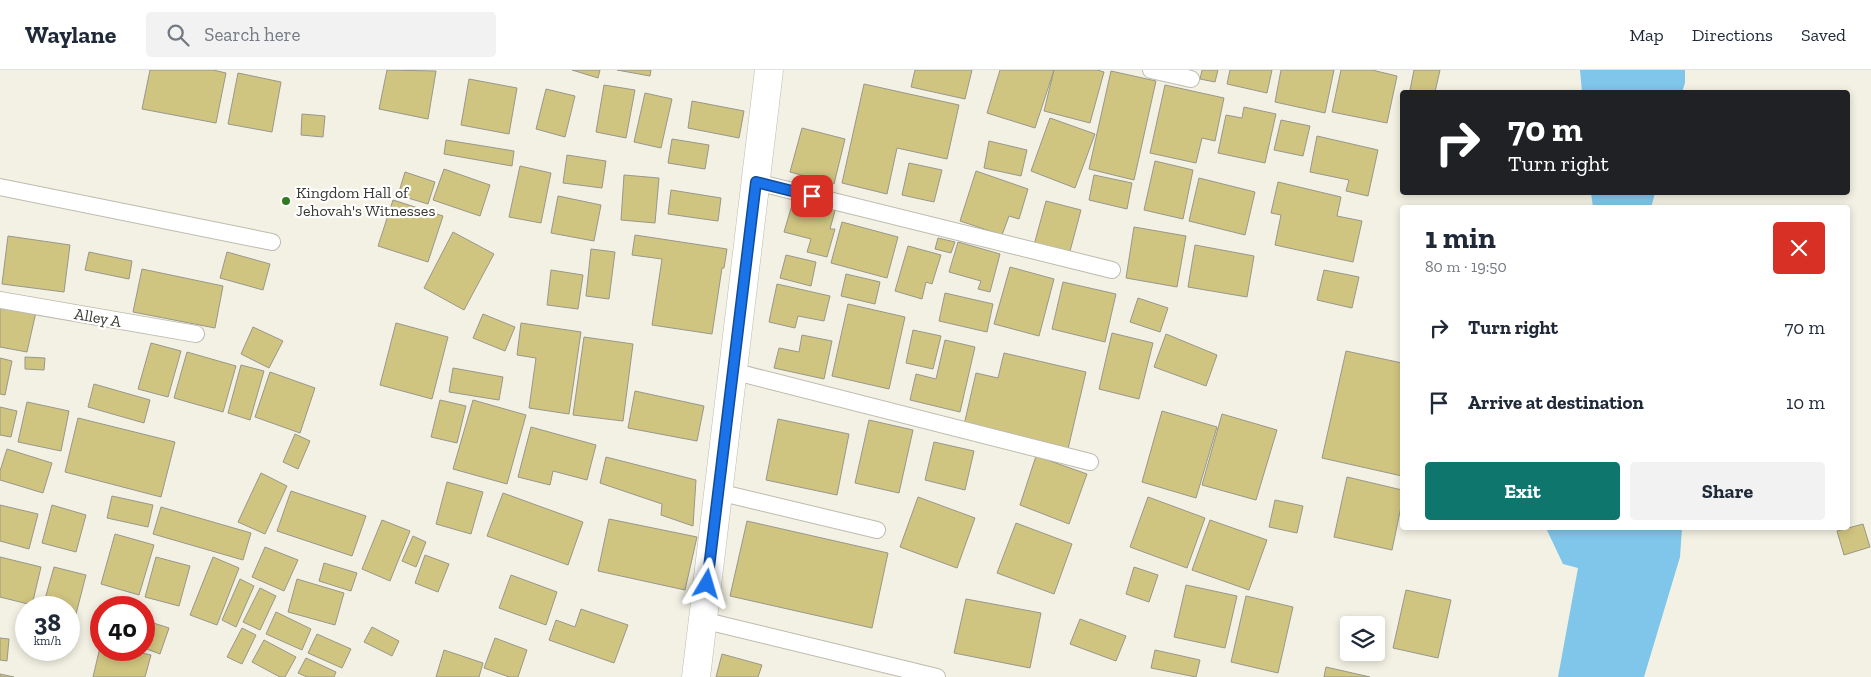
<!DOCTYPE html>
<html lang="en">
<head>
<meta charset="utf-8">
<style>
  body { margin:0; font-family:"Zilla Slab",serif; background:#f2f2f3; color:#1f2937; height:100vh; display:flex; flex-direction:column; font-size:19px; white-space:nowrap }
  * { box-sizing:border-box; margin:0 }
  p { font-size:16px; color:#747a83 }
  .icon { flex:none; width:28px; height:28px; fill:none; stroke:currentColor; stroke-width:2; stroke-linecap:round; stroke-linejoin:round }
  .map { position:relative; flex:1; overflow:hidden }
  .drawer { position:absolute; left:1400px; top:135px; width:450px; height:325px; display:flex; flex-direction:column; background:#fff; border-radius:5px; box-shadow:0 2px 8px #0003 }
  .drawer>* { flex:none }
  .hud { position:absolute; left:1400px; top:20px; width:450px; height:105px; border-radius:5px; box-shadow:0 2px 8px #0003; background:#202124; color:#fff; overflow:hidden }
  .controls { position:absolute; left:1340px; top:546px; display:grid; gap:10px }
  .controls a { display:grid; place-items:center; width:45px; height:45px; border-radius:5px; background:#fff; box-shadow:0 2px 8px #0003; font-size:25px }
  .speed { position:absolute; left:15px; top:526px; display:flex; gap:10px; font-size:25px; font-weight:700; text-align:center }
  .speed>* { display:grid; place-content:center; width:65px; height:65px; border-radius:50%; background:#fff; box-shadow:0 2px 8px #0003; line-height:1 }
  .speed small { font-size:12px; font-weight:400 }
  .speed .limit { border:8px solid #d22; background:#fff; color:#111 }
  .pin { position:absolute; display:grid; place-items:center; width:42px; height:42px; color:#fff; margin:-21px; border-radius:10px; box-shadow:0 2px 8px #0006 }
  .me { position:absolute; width:55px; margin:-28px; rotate:7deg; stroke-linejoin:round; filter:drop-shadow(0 0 4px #0008) }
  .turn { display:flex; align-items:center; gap:18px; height:105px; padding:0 25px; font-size:22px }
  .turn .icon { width:65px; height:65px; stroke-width:2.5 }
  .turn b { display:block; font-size:35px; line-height:42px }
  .round { display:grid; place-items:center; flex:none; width:52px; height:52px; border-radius:5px; background:#f2f2f3 }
  .headline { display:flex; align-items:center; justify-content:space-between; height:85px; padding:0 25px }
  h1 { font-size:30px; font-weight:800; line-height:38px }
  .cta { display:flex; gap:10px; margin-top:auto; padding:10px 25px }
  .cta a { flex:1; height:58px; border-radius:5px; background:#0f766e; color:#fff; font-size:20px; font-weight:800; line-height:58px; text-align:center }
  .cta a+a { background:#f2f2f3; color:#1f2937 }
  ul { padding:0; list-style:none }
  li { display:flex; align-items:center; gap:15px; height:75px; padding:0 25px }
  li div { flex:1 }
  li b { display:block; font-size:19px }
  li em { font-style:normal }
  header { display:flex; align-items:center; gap:30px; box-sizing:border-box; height:70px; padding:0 25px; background:#fff; border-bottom:1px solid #e0e1e3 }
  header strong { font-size:24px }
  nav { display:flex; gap:28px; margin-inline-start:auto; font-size:18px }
  .search { width:350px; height:45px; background:#f2f2f3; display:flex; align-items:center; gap:12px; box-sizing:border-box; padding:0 18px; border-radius:5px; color:#747a83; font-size:19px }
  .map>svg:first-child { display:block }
  .water { fill:#80c6ea }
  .building { fill:#d0c481; stroke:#99978a }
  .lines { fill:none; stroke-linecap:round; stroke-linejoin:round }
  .service-casing { stroke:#bdbbae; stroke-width:18 }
  .tertiary-casing { stroke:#bdbbae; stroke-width:29 }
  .service { stroke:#fff; stroke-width:16 }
  .tertiary { stroke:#fff; stroke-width:28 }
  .route-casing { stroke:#114b97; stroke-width:12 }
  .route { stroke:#1a73e8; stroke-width:9 }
  .poi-dot { fill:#327a1f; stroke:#fff; stroke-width:2 }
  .labels { text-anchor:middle; stroke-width:4.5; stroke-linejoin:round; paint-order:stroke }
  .poi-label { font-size:16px; fill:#3a3933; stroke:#fff; text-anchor:start }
  .street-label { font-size:16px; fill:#3a3933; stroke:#fff }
</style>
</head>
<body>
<header>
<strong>Waylane</strong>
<div class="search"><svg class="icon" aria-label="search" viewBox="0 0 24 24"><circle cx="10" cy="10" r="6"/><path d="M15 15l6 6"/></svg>Search here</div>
<nav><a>Map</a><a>Directions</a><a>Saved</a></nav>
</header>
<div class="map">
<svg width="1871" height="607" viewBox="0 0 1871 607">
  <rect width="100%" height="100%" fill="#f3f1e3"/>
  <path class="water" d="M1580,0H1685V13L1682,22H1582Z
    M1591,123V122L1655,123L1651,138L1593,137Z
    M1546,458H1682L1680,487L1644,607H1558L1578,498L1563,494Z"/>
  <path class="building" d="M150,0H213L226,3L216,53L142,39Z
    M387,0L436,1L428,49L379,39Z
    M572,0H600L598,8Z
    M617,0H651L650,6Z
    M915,0H972L965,29L911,17Z
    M1000,0H1054L1035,58L987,43Z
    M1054,0H1097L1104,2L1090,53L1044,41Z
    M1202,0H1218L1215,12L1200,9Z
    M1230,0H1272L1267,23L1227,14Z
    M1281,0H1334L1325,43L1275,32Z
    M1341,0H1372L1397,6L1387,53L1332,42Z
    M1414,0H1440L1435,22H1421L1410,20Z
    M1111,1L1156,11L1134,110L1089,99Z
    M238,3L281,12L272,62L228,54Z
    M469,9L517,18L509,64L461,55Z
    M864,14L959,35L947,89L897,78L887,124L842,113Z
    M604,15L635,20L626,68L596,62Z
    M1165,15L1224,28L1215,71L1202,68L1196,93L1150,83Z
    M546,19L575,26L565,67L536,59Z
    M645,23L672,29L661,78L634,72Z
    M692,31L744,41L739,68L688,58Z
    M1244,37L1276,44L1265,93L1218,83L1226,45L1242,48Z
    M302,44L325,46L323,67L301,65Z
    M1050,48L1095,64L1075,118L1031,101Z
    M1281,50L1310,56L1303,86L1274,80Z
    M802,58L845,69L834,114L790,102Z
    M1317,66L1378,80L1368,126L1346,121L1349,110L1310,102Z
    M672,69L709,75L705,99L668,93Z
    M446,70L514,81L512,96L444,84Z
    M989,71L1027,80L1021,106L984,98Z
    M567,85L606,91L602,118L563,113Z
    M1155,91L1193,100L1183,149L1144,140Z
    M909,93L942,100L934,132L902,125Z
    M520,96L551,103L541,153L509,147Z
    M444,99L490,115L480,146L433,130Z
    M976,101L1028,119L1019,149L1009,146L1002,165L960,151Z
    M405,102L435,112L428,134L398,125Z
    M624,105L659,108L655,153L621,150Z
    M1094,105L1132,113L1127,139L1089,130Z
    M1199,108L1255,122L1245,165L1189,151Z
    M1278,112L1341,127L1337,146L1362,151L1353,192L1275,175L1281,145L1271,143Z
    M671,120L721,128L718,151L668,144Z
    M795,125L836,137L830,159H835L827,187L807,182L811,169L784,162Z
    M558,126L601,135L594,171L551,163Z
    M393,130L443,146L428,192L378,176Z
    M1046,131L1081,140L1069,185L1034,175Z
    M842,152L898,167L887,208L831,193Z
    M1134,157L1186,166L1177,217L1126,208Z
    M453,162L494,184L464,240L424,218Z
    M635,165L727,179L724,198H722L712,264L652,255L662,189L632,185Z
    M8,166L70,175L64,222L2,214Z
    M938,168L955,172L951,183L935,179Z
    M958,172L1000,184L990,222L978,219L981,211L949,202Z
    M1195,175L1254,186L1247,227L1188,217Z
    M908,176L941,185L932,214L926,212L922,229L895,221Z
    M591,179L615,182L609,229L586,226Z
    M89,182L132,191L129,209L85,200Z
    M227,182L270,194L263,220L220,208Z
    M786,185L816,192L811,216L780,208Z
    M1010,197L1054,209L1039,266L994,254Z
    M142,199L223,216L215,258L133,242Z
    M551,200L583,205L578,239L547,235Z
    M1324,200L1359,207L1352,238L1317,230Z
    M846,204L880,212L875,234L841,226Z
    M1063,212L1116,224L1105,272L1052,259Z
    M777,214L830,226L824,251L798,246L795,258L769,252Z
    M945,223L993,234L987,262L939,251Z
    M1138,228L1168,238L1160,262L1130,252Z
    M0,234L36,242L27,282L0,277Z
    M848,234L905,247L889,319L832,306Z
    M483,244L515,257L505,281L473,268Z
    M396,253L448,267L432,329L380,315Z
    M521,253L581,262L569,344L529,338L536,288L517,285Z
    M253,257L283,271L269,298L241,284Z
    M913,260L941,266L933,299L906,293Z
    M1112,263L1153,273L1139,329L1099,319Z
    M1166,264L1217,285L1206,316L1154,297Z
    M802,265L832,271L824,309L774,298L779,278L799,282Z
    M584,267L633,274L623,351L573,345Z
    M945,270L975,277L960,342L910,330L916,304L936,309Z
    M151,273L181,281L168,327L138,319Z
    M1346,281L1402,293V406L1322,388Z
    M187,282L236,296L223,342L174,328Z
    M1004,283L1086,302L1068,379L964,355L976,303L998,308Z
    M25,287L45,288L44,300L25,299Z
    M0,288L12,291L5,325L0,324Z
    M241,295L264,301L250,350L228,343Z
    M453,298L503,307L499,330L449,322Z
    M270,302L315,318L300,363L255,347Z
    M94,314L150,330L144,353L88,337Z
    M635,321L704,336L697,371L628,358Z
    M440,330L466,336L457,373L431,367Z
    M473,330L526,345L507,414L453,399Z
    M27,332L69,341L61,381L18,372Z
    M0,337L17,341L11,367L0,365Z
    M1162,341L1217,357L1196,428L1142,412Z
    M1222,344L1277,360L1256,430L1202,415Z
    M78,348L175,372L161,427L65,402Z
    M778,349L849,364L837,425L766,410Z
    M869,350L913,360L899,423L855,413Z
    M531,357L596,375L587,410L553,401L550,415L518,407Z
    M295,364L310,371L298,399L283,392Z
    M934,372L974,381L965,420L925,410Z
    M7,379L52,393L43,423L0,410V401Z
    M1036,386L1087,404L1069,454L1020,435Z
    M606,387L696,410L693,456L661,445L662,434L600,413Z
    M261,403L287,416L265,464L238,452Z
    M1347,407L1402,420V432L1392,480L1334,467Z
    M447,412L483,422L471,464L436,454Z
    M291,421L366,446L352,486L277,461Z
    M503,423L583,452L568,495L487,466Z
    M112,426L153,435L148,457L107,448Z
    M918,427L975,448L957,498L900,477Z
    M1148,427L1205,448L1187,498L1130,477Z
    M1275,430L1303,436L1297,463L1269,457Z
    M0,435L38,444L29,479L0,471Z
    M52,435L86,445L76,482L42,473Z
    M161,437L251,463L243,490L153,464Z
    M609,449L697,467L685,520L598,501Z
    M382,450L410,461L390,511L362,499Z
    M1210,450L1267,470L1249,520L1192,500Z
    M747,451L888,483L872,558L730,526Z
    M1016,453L1072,474L1054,524L997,503Z
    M1863,454L1870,477L1844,485L1837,461Z
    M115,464L154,475L139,525L101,514Z
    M413,466L426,472L416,497L402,491Z
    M265,477L298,490L284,521L252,507Z
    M425,485L449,494L438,522L415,513Z
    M0,487L41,497L32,535L0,527Z
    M156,487L190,496L179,536L145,527Z
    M213,487L239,498L217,555L190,545Z
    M324,493L357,503L351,521L319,511Z
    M54,497L86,505L76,544L69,542V538L43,536Z
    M1134,497L1158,505L1149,532L1126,524Z
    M511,505L557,522L546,555L499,538Z
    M240,509L254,516L236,557L222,550Z
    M297,509L344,523L335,555L288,542Z
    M1186,515L1237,526L1225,578L1174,567Z
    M260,518L276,526L260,560L243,552Z
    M1406,520L1451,530L1438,588L1393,578Z
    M1246,526L1293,537L1278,603L1231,592Z
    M966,529L1041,543L1030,598L954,583Z
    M581,539L628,555L614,593L549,570L556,550L575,557Z
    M276,542L311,559L302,580L266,564Z
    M1080,549L1126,566L1116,591L1070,574Z
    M144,550L169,558L160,584L144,578Z
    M372,557L399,571L392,586L364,572Z
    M242,558L256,565L242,594L227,587Z
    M317,564L351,579L342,598L308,583Z
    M0,568L9,569L7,591L0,590Z
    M495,568L527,580L518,607H509L484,598Z
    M264,570L296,587L285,607H280L252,592Z
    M101,573V580H129L151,585L145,607H93Z
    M444,580L483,593L479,607H436Z
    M1155,580L1200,590L1196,607L1151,598Z
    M722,584L762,595L758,607H716Z
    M306,588L336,602L334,607H307L298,603Z
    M1326,597L1370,607H1324Z
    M0,604L14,607H0Z"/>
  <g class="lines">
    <g class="service-casing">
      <path id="service" d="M1151,0L1191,9
        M756,112L1112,200
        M0,117L272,172
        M0,230L196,264
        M732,301L1090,392
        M718,422L877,460
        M702,550L937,607"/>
    </g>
    <g class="tertiary-casing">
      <path id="tertiary" d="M696,607L769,0"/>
    </g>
    <use href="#service" class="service"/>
    <use href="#tertiary" class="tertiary"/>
  </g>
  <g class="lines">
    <g class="route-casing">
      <path id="route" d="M707,514L756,112L812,126"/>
    </g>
    <use href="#route" class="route"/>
  </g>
  <circle class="poi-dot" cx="286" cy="131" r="5"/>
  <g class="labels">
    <g class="poi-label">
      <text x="296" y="128">Kingdom Hall of<tspan x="296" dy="18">Jehovah's Witnesses</tspan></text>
    </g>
    <g class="street-label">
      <text transform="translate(98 247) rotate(10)" y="6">Alley A</text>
    </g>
  </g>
</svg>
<div class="controls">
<a><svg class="icon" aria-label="layers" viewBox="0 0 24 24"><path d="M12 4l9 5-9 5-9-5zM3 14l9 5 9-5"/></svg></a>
</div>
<div class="speed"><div>38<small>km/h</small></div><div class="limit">40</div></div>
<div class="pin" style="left:812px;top:126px;background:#d93025"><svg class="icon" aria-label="arrive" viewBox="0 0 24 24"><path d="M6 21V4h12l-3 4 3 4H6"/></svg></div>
<svg class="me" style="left:707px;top:514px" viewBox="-20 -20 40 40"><path d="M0-17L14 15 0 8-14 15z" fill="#1a73e8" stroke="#fff" stroke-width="4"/></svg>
<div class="hud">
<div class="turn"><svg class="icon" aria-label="right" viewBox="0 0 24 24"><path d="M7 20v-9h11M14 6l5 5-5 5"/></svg><div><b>70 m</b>Turn right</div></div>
</div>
<section class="drawer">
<div class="headline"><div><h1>1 min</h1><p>80 m · 19:50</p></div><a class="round" style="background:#d93025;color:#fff"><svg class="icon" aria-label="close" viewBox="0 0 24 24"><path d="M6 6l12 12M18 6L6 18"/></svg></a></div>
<ul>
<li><svg class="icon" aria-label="right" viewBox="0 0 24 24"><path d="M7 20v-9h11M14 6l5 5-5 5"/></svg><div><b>Turn right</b></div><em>70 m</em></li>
<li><svg class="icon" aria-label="arrive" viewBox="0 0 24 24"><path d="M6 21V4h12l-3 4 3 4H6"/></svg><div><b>Arrive at destination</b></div><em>10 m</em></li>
</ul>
<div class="cta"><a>Exit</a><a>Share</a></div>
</section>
</div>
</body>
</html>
